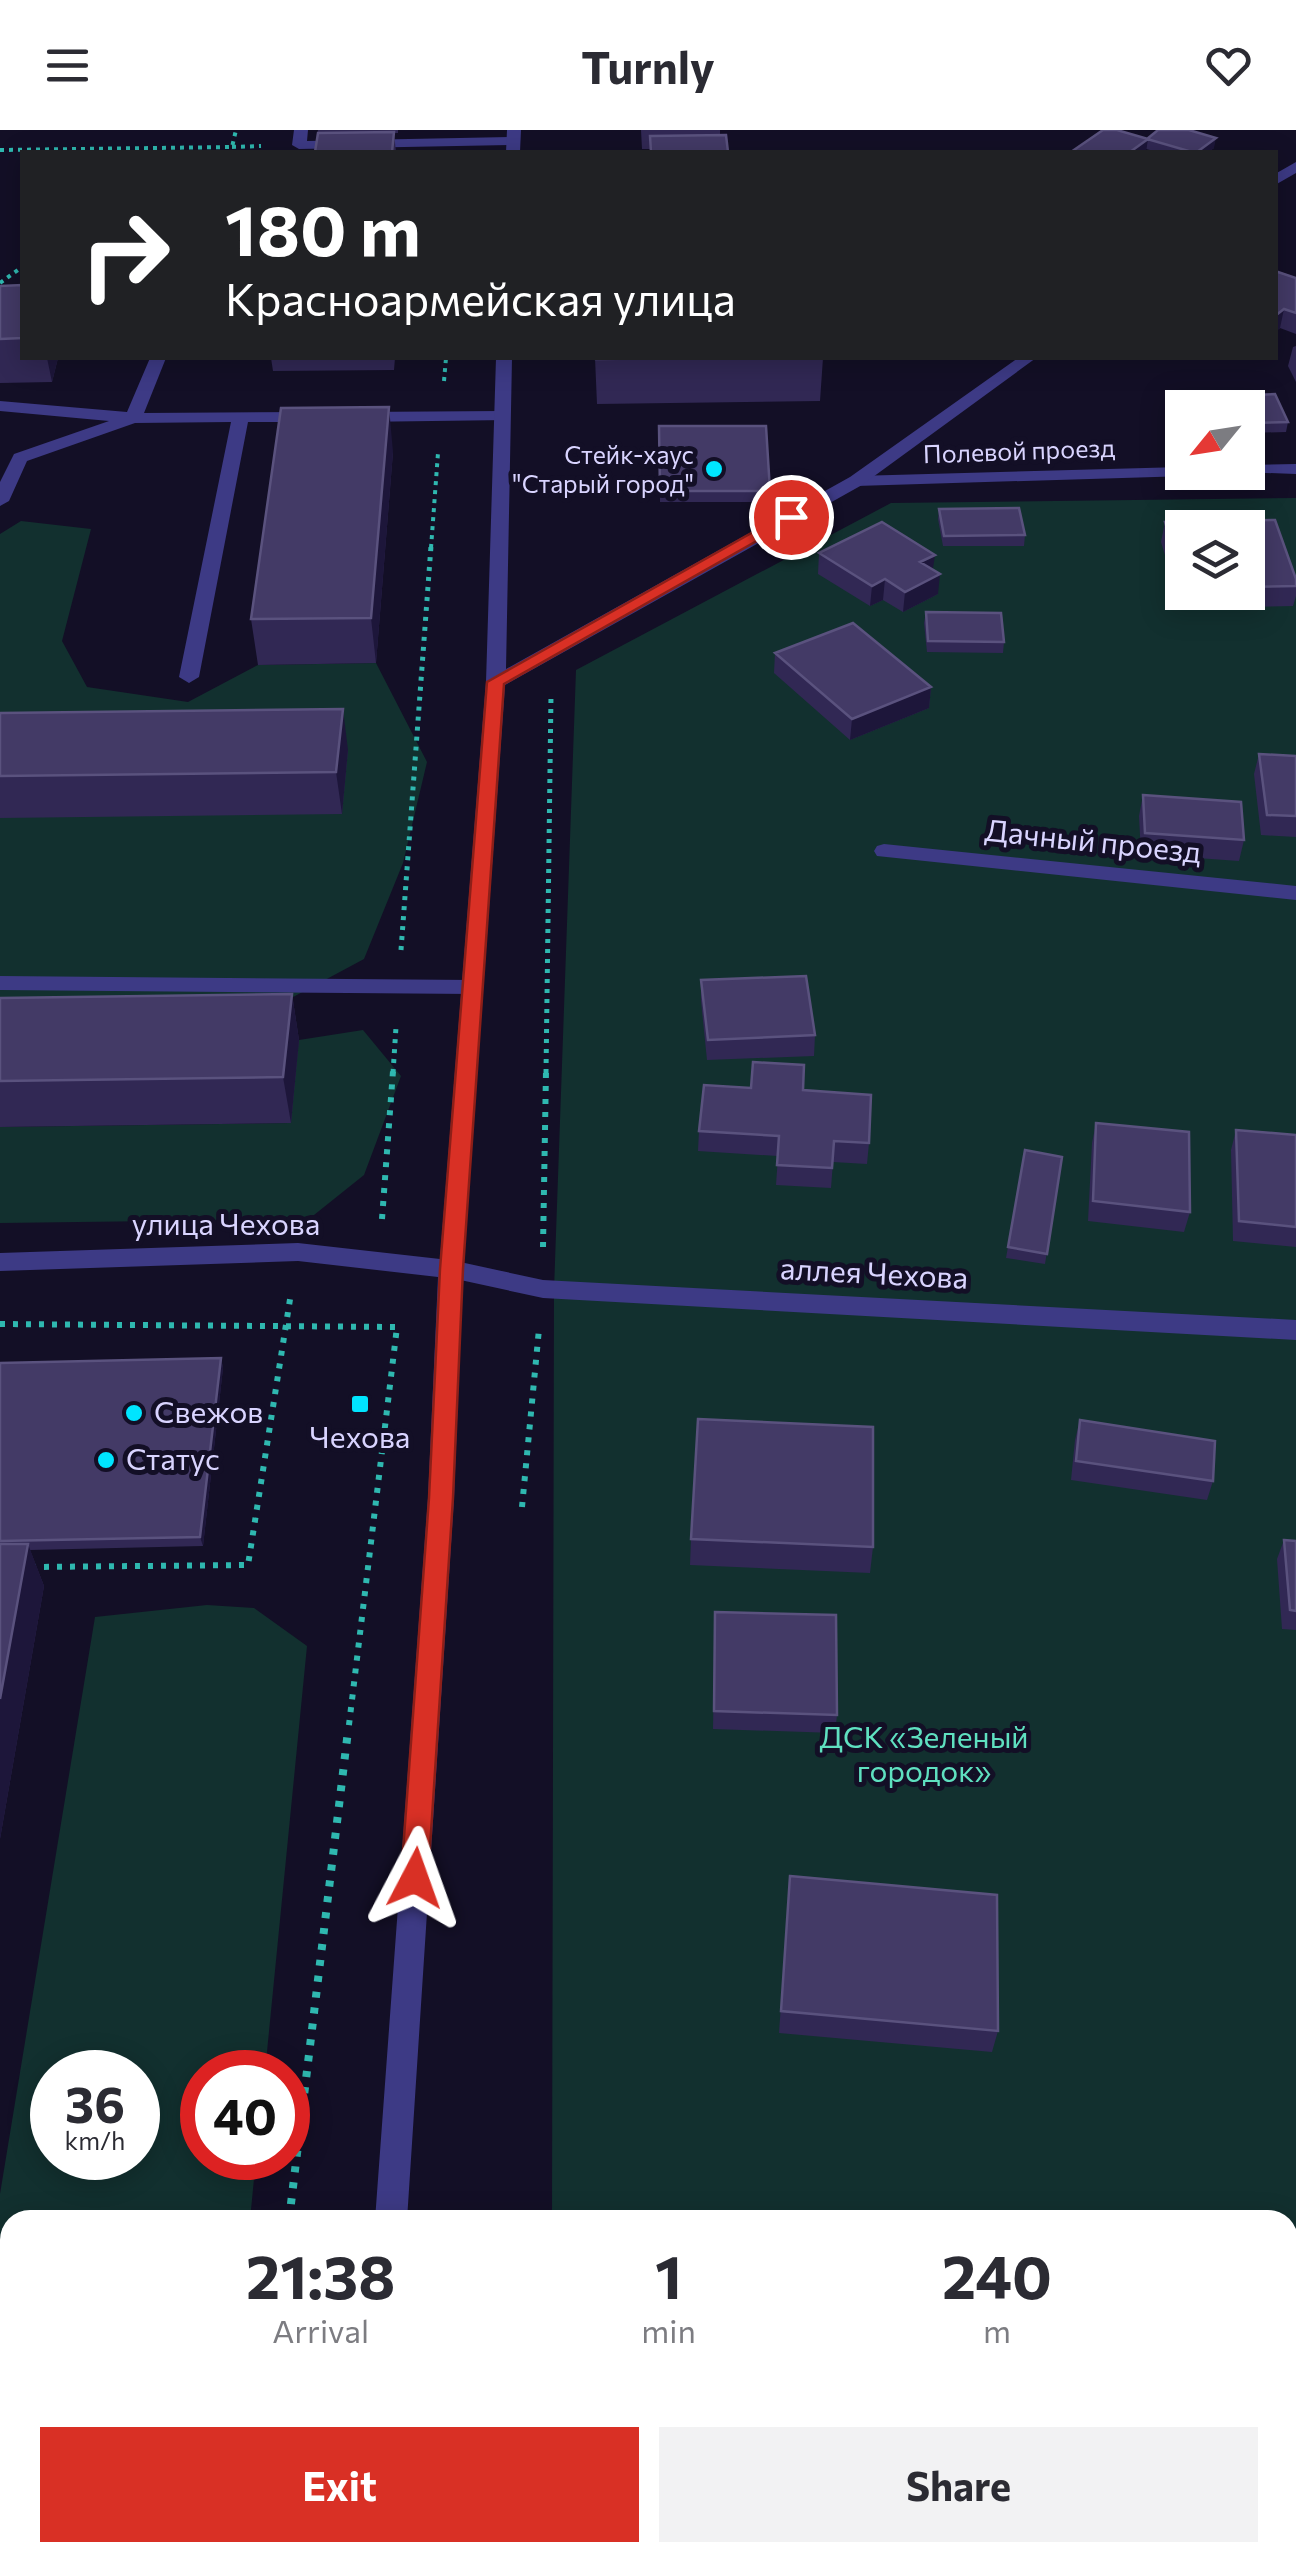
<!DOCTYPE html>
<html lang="en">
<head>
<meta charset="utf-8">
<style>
  body { margin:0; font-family:Commissioner,sans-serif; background:#f2f2f3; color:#2b2b33; height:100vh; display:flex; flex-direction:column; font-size:38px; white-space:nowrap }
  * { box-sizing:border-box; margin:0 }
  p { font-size:32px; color:#7c7c81 }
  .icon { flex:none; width:55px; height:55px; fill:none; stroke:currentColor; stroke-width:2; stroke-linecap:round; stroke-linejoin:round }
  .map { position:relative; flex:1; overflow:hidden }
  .side { position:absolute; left:0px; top:2080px; width:1298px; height:352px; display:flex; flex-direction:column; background:#fff; border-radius:30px 30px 0 0; box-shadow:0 5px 25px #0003 }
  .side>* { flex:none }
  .guide { position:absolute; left:20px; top:20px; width:1258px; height:210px; border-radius:0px; box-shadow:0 5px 25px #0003; background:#202124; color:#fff; overflow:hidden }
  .needle { width:65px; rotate:240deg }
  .fabs { position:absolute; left:1165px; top:260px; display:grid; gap:20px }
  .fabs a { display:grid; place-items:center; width:100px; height:100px; border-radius:0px; background:#fff; box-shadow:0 5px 25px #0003; font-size:50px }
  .speed { position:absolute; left:30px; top:1920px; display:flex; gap:20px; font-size:50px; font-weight:700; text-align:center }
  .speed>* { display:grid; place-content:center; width:130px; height:130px; border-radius:50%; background:#fff; box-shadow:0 5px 25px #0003; line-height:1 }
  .speed small { font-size:25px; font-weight:400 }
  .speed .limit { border:15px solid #d22; background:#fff; color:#111 }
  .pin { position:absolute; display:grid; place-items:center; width:85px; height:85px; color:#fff; margin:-42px; border:5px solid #fff; border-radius:50%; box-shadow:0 2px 10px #0007 }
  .me { position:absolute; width:110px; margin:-55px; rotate:4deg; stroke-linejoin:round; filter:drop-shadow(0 0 8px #0008) }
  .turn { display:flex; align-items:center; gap:35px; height:210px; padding:0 40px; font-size:45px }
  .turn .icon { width:130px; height:130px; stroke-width:2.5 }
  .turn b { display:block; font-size:70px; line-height:85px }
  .eta { display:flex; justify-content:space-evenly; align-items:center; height:170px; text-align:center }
  .eta b { font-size:60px; font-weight:700; line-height:70px }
  .button { display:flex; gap:20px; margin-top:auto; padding:20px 40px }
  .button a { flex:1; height:115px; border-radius:0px; background:#d93025; color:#fff; font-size:40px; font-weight:700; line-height:115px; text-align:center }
  .button a+a { background:#f2f2f3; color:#2b2b33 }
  header { display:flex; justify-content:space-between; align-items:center; height:130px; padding:0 40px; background:#fff; font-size:45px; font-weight:700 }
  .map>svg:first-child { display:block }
  .green { fill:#12302f; fill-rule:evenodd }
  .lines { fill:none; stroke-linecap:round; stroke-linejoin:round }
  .path-far3 { stroke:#2fb8b0; stroke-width:4; stroke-dasharray:4 5; stroke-linecap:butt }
  .path-far2 { stroke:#2fb8b0; stroke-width:5; stroke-dasharray:4 6; stroke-linecap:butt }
  .path-far1 { stroke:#2fb8b0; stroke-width:6; stroke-dasharray:5 8; stroke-linecap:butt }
  .path { stroke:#2fb8b0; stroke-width:8; stroke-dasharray:6 10; stroke-linecap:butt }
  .service { fill:#3d3a85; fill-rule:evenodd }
  .minor { fill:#3d3a85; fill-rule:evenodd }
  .tertiary { fill:#3d3a85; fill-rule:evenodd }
  .wall { fill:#312854; fill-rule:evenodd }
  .shaded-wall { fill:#1d163a }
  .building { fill:#433a66; stroke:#5a527e; stroke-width:2.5 }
  .route { fill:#d93025; stroke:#8d1f18; stroke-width:2.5 }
  .poi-dot { fill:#00e5ff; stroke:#130f26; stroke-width:4 }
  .labels { text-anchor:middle; stroke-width:10; stroke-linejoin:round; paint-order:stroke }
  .far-street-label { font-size:25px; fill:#d9d4ff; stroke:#130f26 }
  .far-poi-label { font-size:25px; fill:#d9d4ff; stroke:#130f26; text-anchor:end }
  .street-label { font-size:30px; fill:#d9d4ff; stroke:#130f26 }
  .poi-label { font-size:30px; fill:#d9d4ff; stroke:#130f26; text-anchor:start }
  .park-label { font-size:30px; fill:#5fe0c0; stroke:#130f26 }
</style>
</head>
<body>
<header><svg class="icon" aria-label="menu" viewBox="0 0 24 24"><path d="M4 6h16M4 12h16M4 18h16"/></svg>Turnly<svg class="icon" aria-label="heart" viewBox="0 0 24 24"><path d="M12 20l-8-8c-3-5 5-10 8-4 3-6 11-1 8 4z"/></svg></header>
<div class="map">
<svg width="1296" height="2432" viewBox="0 0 1296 2432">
  <rect width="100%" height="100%" fill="#130f26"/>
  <path class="green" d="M1296,368V2432H551V2422H1288V2090H552L554,1160L576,540L891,373ZM1182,398H1248V462H1182Z
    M21,391L91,399L62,511L87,557L188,572L258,535L376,533L427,632L403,733L364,829L211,911L0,914V404Z
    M363,900L401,946L364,1045L309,1089L0,1093V997L290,993L299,910Z
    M207,1475L254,1478L307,1516L265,1942H202V2028H256L250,2090H10V2422L217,2423L216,2432H0V2064L95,1487ZM52,1942H138V2028H52Z"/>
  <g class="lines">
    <path class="path-far3" d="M232,17L261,16
      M0,20L232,17L236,0
      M0,153L22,137
      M444,251L446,228
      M431,418L438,323"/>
    <path class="path-far2" d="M401,820L431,416
      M393,943L396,897
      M546,943L551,565"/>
    <path class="path-far1" d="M382,1089L393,941
      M543,1117L546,941
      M0,1194L397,1197L348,1603
      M522,1377L539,1199
      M31,1437L248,1435L291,1163"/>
    <path class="path" d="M289,2090L348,1601
      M248,2432L249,2422"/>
    <path class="service" d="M294,0H308L307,11L513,7L520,11L513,15L299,19L292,15Z
      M150,228H166L144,283L312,282L320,287L312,292H248L199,547L189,553L179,547L231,292L135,293L27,331L9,371L0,376V352L14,324L109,291L0,281V271L127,282Z
      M502,281L508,282V290L357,292L349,287L357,282Z
      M0,846L473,850L484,857L473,864L0,860Z"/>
    <path class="minor" d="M1296,334V344L1241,342H1248V335Z
      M1182,337V342H1190L1188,346L856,356L847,351L856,346Z
      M884,714L1296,756V770L877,726L874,721L877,716Z
      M451,1130L543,1150L1296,1190V1210L543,1168L442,1146L439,1139L442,1132Z"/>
    <path class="tertiary" d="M507,0H521L520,22H506Z
      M1296,32V43L1275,55V44Z
      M496,228H512L506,539L850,347L1018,228H1036L862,355L505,555L463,1139L454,1368L407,2090H375L428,1368L438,1147L298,1131L0,1141V1123L298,1113L440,1129L486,552Z
      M351,2422H387L386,2432H350Z"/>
  </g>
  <path class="wall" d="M318,0H398V3H394L396,22H315Z
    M641,0H720V5L728,22H650V19H642Z
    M1147,9L1214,18L1208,22H1158L1146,19Z
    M1296,148V204L1280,198L1275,202Z
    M22,155V228H58L52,252L0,253V156Z
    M1296,216V252L1288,236L1293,217Z
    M271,228H395L394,240L273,241Z
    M595,228H823L820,271L597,274Z
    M1229,266L1288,292L1286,302L1248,303V278H1227Z
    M659,296L770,361L769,372H660Z
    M393,322L376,533L258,535L251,489Z
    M939,379L1025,405L1024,416H943L938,389Z
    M1275,390L1296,449V466L1293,476L1181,478L1161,412L1165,392ZM1182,398H1248V462H1182Z
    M819,423L933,440L938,464L903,482L883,470L870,476L818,444Z
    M926,482L1004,512L1003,523L927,522L924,493Z
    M775,523L931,557L929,578L850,610L774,543Z
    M0,583L348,620L342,684L0,688Z
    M1259,624L1296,626V707L1261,705L1254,644Z
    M1143,665L1244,710L1239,731L1141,724L1139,686Z
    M701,850L815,905L814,926L707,930L701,871Z
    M292,864L299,910L291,993L0,997V868Z
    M803,960L869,1013L867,1034L833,1032L831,1058L776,1055L778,1026L698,1021L699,1001Z
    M1096,993L1190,1082L1184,1102L1088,1091L1092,1013Z
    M1236,1000L1296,1005V1117L1233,1111L1231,1020Z
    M1025,1020L1062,1027L1045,1134L1006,1128Z
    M221,1228L223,1238L203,1416L30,1420L44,1456L0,1709V1233Z
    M1080,1290L1213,1351L1207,1370L1071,1350L1075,1310Z
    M691,1409L873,1417L870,1443L690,1435Z
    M1284,1410L1296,1411V1500L1282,1499L1277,1429Z
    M715,1482L837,1585L835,1603L713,1599Z
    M790,1746L998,1901L992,1922L779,1903Z
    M860,2422H953L954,2432H861Z"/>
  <path class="shaded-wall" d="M1216,8L1214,18L1208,22H1197Z
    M1148,9L1146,22H1130Z
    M1284,179L1280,198L1275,202V186Z
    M47,228H58L52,252Z
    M389,277L393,322L376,533L371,488Z
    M935,425L932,445L920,432Z
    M940,444L938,464L903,482L905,462Z
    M885,449L883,470L870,476L872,456Z
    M931,557L929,578L850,610L852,589Z
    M343,579L348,620L342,684L336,642Z
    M292,864L299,910L291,993L283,947Z
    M221,1228L223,1238L203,1416L200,1407Z
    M28,1414L44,1456L0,1709V1569Z"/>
  <path class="building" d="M1103,0H1117L1148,9L1130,22H1071Z
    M1158,0H1189L1216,8L1197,22H1192L1147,9Z
    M394,2L392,22H315L318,3Z
    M726,5L728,22H651L650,6Z
    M1275,141L1296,148V183L1284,179L1275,186Z
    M22,155V208L0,209V156Z
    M596,228H698L596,229Z
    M1275,264L1288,292L1248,293V278H1234L1229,266Z
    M389,277L371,488L251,489L281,278Z
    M659,296H766L770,361H660Z
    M1019,378L1025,405L944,406L939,379Z
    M1275,390L1296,449V456L1248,457V398H1182V450L1165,392Z
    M882,392L935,425L920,432L940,444L905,462L885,449L872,456L819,423Z
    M926,482L1001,483L1004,512L928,511Z
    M853,493L931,557L852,589L775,523Z
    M343,579L336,642L0,646V583Z
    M1259,624L1296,626V686L1267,685Z
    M1143,665L1241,672L1244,710L1145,703Z
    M806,846L815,905L708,910L701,850Z
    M292,864L283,947L0,951V868Z
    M753,932L804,935L803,960L871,965L869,1013L834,1011L832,1038L777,1035L779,1006L699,1001L704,955L751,958Z
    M1096,993L1189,1002L1190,1082L1093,1071Z
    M1236,1000L1296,1005V1097L1239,1091Z
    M1025,1020L1062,1027L1047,1124L1008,1117Z
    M221,1228L200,1407L0,1411V1233Z
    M698,1289L873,1297V1417L691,1409Z
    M1080,1290L1215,1311L1213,1351L1076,1331Z
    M1284,1410L1296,1411V1481L1290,1480Z
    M0,1414H28L0,1569Z
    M715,1482L836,1485L837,1585L714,1581Z
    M790,1746L997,1765L998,1901L781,1881Z
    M864,2422H953L954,2432H865Z"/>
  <path class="route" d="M785,384L799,387L504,554L463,1139L453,1368L428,1748L424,1757L415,1761L405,1757L401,1748L429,1368L440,1139L487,552Z"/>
  <g class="poi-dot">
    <circle cx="714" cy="339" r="10"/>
    <rect x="350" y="1264" width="20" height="20" rx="5"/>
    <circle cx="134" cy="1283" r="10"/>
    <circle cx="106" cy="1330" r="10"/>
  </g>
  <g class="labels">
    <g class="far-street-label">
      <text transform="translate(1019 321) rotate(-2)" y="9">Полевой проезд</text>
    </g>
    <g class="far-poi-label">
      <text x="694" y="334">Стейк-хаус<tspan x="694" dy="29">"Старый город"</tspan></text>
    </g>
    <g class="street-label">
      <text transform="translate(1093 712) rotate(6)" y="10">Дачный проезд</text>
      <text x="226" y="1105">улица Чехова</text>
      <text transform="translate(874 1144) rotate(3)" y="10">аллея Чехова</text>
    </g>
    <g class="poi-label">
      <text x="154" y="1293">Свежов</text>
      <text x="360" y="1318" text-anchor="middle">Чехова</text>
      <text x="126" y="1340">Статус</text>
    </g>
    <g class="park-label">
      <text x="924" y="1618">ДСК «Зеленый<tspan x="924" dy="34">городок»</tspan></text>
    </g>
  </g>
</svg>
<div class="fabs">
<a><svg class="needle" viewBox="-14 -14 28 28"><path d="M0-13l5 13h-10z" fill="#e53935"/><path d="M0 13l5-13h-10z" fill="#7c7c81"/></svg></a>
<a><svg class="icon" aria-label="layers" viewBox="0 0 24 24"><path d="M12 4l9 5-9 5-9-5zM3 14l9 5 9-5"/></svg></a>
</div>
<div class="speed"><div>36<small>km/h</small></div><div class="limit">40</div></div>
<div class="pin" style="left:791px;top:387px;background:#d93025"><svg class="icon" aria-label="arrive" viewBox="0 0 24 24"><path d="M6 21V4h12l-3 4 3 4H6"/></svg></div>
<svg class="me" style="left:415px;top:1748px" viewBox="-20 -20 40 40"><path d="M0-17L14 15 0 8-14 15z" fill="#d93025" stroke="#fff" stroke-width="4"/></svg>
<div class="guide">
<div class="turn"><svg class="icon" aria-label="right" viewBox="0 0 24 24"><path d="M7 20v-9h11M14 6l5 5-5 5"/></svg><div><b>180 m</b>Красноармейская улица</div></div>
</div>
<section class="side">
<div class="eta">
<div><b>21:38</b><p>Arrival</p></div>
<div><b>1</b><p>min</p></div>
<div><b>240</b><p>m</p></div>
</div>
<div class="button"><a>Exit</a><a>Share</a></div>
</section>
</div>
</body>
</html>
